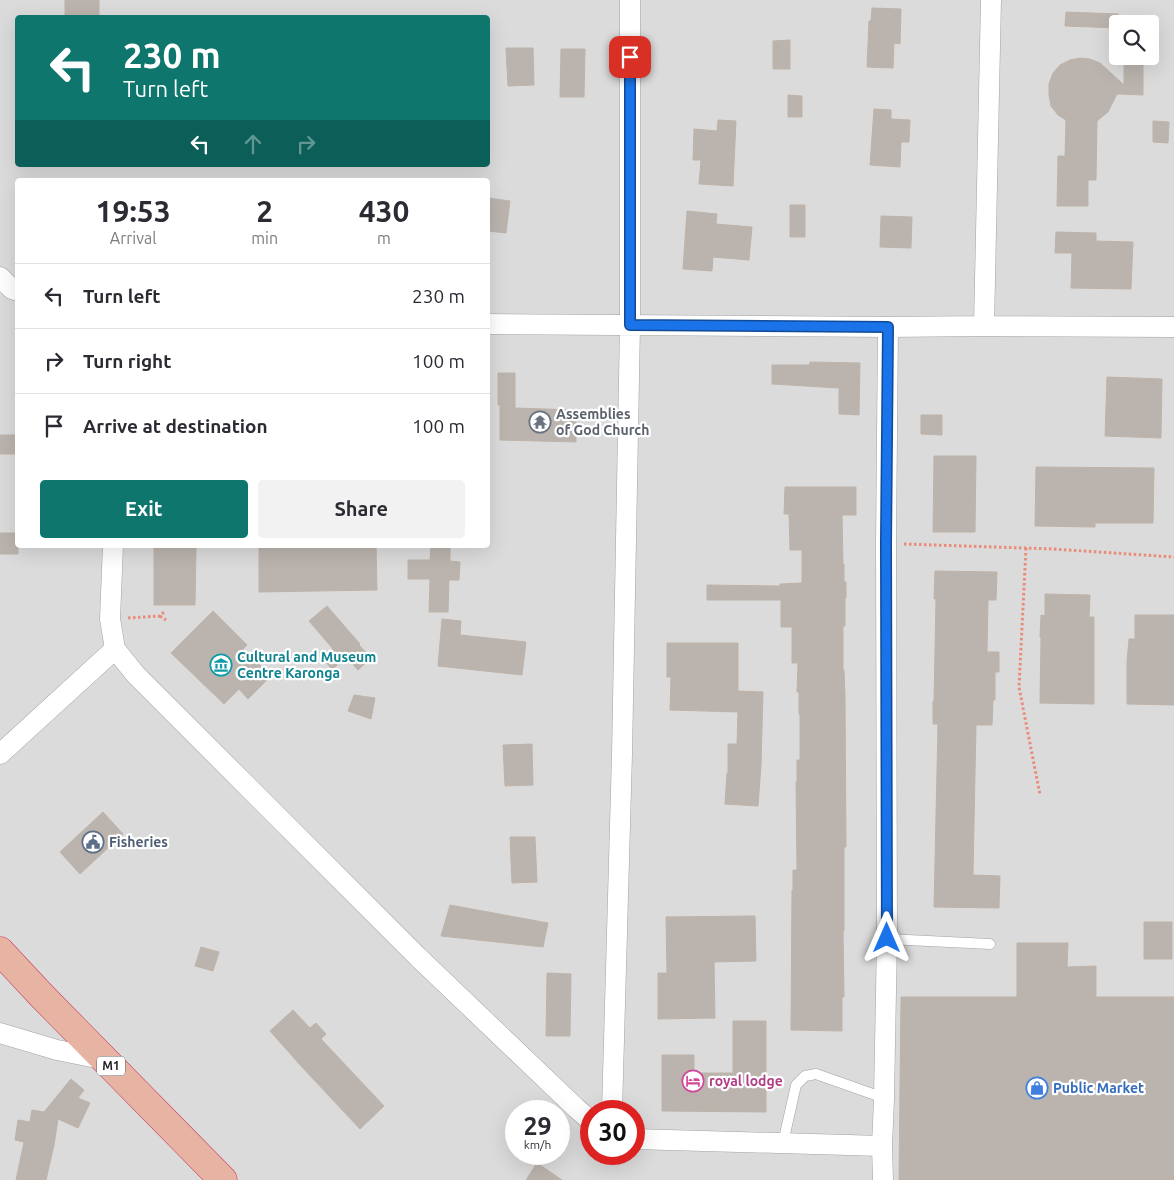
<!DOCTYPE html>
<html lang="en">
<head>
<meta charset="utf-8">
<style>
  body { margin:0; font-family:Ubuntu,sans-serif; background:#f2f2f3; color:#2b2b33; height:100vh; display:flex; flex-direction:column; font-size:19px; white-space:nowrap }
  * { box-sizing:border-box; margin:0 }
  p { font-size:16px; color:#7c7c81 }
  .icon { flex:none; width:28px; height:28px; fill:none; stroke:currentColor; stroke-width:2; stroke-linecap:round; stroke-linejoin:round }
  .map { position:relative; flex:1; overflow:hidden }
  .sheet { position:absolute; left:15px; top:178px; width:475px; height:370px; display:flex; flex-direction:column; background:#fff; border-radius:5px; box-shadow:0 5px 20px #0002 }
  .sheet>* { flex:none }
  .hud { position:absolute; left:15px; top:15px; width:475px; height:152px; border-radius:5px; box-shadow:0 5px 20px #0002; background:#0f766e; color:#fff; overflow:hidden }
  .fabs { position:absolute; left:1109px; top:15px; display:grid; gap:10px }
  .fabs a { display:grid; place-items:center; width:50px; height:50px; border-radius:5px; background:#fff; box-shadow:0 5px 20px #0002; font-size:25px }
  .speed { position:absolute; left:505px; top:1100px; display:flex; gap:10px; font-size:25px; font-weight:700; text-align:center }
  .speed>* { display:grid; place-content:center; width:65px; height:65px; border-radius:50%; background:#fff; box-shadow:0 5px 20px #0002; line-height:1 }
  .speed small { font-size:12px; font-weight:400 }
  .speed .limit { border:8px solid #d22; background:#fff; color:#111 }
  .pin { position:absolute; display:grid; place-items:center; width:42px; height:42px; color:#fff; margin:-21px; border-radius:10px; box-shadow:0 2px 8px #0006 }
  .me { position:absolute; width:55px; margin:-28px; rotate:0deg; stroke-linejoin:round; filter:drop-shadow(0 0 4px #0008) }
  .turn { display:flex; align-items:center; gap:18px; height:105px; padding:0 25px; font-size:22px }
  .turn .icon { width:65px; height:65px; stroke-width:2.5 }
  .turn b { display:block; font-size:35px; line-height:42px }
  .lanes { display:flex; align-items:center; height:48px; padding:0 25px; background:#0003; justify-content:center; gap:25px; direction:ltr }
  .lanes .off { opacity:.35 }
  .eta { display:flex; justify-content:space-evenly; align-items:center; height:85px; text-align:center }
  .eta b { font-size:30px; font-weight:600; line-height:35px }
  .action { display:flex; gap:10px; margin-top:auto; padding:10px 25px }
  .action a { flex:1; height:58px; border-radius:5px; background:#0f766e; color:#fff; font-size:20px; font-weight:600; line-height:58px; text-align:center }
  .action a+a { background:#f2f2f3; color:#2b2b33 }
  ul { padding:0; list-style:none }
  li { display:flex; align-items:center; gap:15px; height:65px; padding:0 25px; border-top:1px solid #e1e1e2 }
  li div { flex:1 }
  li b { display:block; font-size:19px }
  li em { font-style:normal }
  .map>svg:first-child { display:block }
  .residential { fill:#dcdbdb; fill-rule:evenodd }
  .building { fill:#bbb4ae; stroke:#beb3a9 }
  .lines { fill:none; stroke-linecap:round; stroke-linejoin:round }
  .service-casing { stroke:#a2a2a2; stroke-width:11 }
  .minor-casing { stroke:#a2a2a2; stroke-width:21 }
  .trunk-casing { stroke:#c73862; stroke-width:29 }
  .path { stroke:#ea8b7a; stroke-width:3; stroke-dasharray:2.5 2.5; stroke-linecap:butt }
  .service { stroke:#fff; stroke-width:10 }
  .minor { stroke:#fff; stroke-width:20 }
  .trunk { stroke:#e7b4a4; stroke-width:28 }
  .route-casing { stroke:#114b97; stroke-width:12 }
  .route { stroke:#1a73e8; stroke-width:9 }
  .labels { text-anchor:middle; stroke-width:4.5; stroke-linejoin:round; paint-order:stroke }
  .shield { fill:#fff; stroke:#626262; stroke-width:1 }
  .shield-label { font-size:12px; font-weight:bold; fill:#1e1e1e }
  .worship-label { font-size:14px; font-weight:bold; fill:#5b616d; stroke:#fff; text-anchor:start }
  .culture-label { font-size:14px; font-weight:bold; fill:#0d838f; stroke:#fff; text-anchor:start }
  .service-label { font-size:14px; font-weight:bold; fill:#4e5e75; stroke:#fff; text-anchor:start }
  .hotel-label { font-size:14px; font-weight:bold; fill:#b23c85; stroke:#fff; text-anchor:start }
  .shop-label { font-size:14px; font-weight:bold; fill:#366cbe; stroke:#fff; text-anchor:start }
</style>
</head>
<body>
<div class="map">
<svg width="1174" height="1180" viewBox="0 0 1174 1180">
  <rect width="100%" height="100%" fill="#eeebe5"/>
  <path class="residential" d="M0,0H1174V1180H0ZM18,18H488V165H18ZM1118,24H1150V56H1118ZM18,180H488V545H18ZM516,1111H559V1154H516ZM591,1111H634V1154H591Z"/>
  <path class="building" d="M65,0H99V18H65Z
    M872,8L901,9L900,44L894,43L893,68L867,67L869,21H871Z
    M1066,12L1118,14V28L1065,26Z
    M790,40V69H773V41Z
    M506,48H533L534,85L508,86Z
    M561,49H585L584,97H560Z
    M1124,56H1143V95L1117,94L1108,112L1097,121L1096,180H1088V206H1057L1058,156H1065L1066,120L1058,115L1051,106L1049,95V84L1053,73L1060,65L1070,60L1080,58L1090,59L1100,63L1124,85Z
    M788,95L802,96V117H788Z
    M874,109L891,110V119L910,120L909,142H901L900,167L870,165Z
    M718,120L736,121L733,186L699,184L701,160H693L694,129L717,131Z
    M1153,121L1169,122L1168,143L1153,142Z
    M488,198L510,201L506,233L488,231Z
    M790,205H805V237H790Z
    M687,211L717,214L716,224L752,227L749,260L713,257L712,271L683,269Z
    M881,216L912,217L911,248L880,247Z
    M1056,232L1096,233V241L1133,242L1131,289L1071,288L1072,253H1055Z
    M810,362L860,363L859,415L839,414V388L772,384V365H809Z
    M498,373H515V408L576,410V442L500,440V405H498Z
    M1107,377L1162,379L1161,438L1105,436Z
    M921,415H942V435L921,434Z
    M0,435H18V454H0Z
    M934,456H976L975,532H933Z
    M1036,467L1154,468L1153,523H1095V527L1035,526Z
    M785,487H856V515H842L843,564H844V582H846V598H845V626H843V670H844L845,695L846,847H844V931H843L844,997H842V1031L791,1030L792,890H793V870H797L796,782H797V760H800V714H799V692H797L798,663H792V627H781V600H707V585L780,586V584L802,583V550H790L789,514H784Z
    M0,533H18V554H0Z
    M259,545H376L377,590L259,592Z
    M431,545H450V561L460,562L459,580H449L448,612H429L430,579H408V560H430Z
    M154,547H196L195,605H154Z
    M935,571L997,572L996,600H988L987,652H999V672H995V700H993L992,725H976L973,875L1000,876L999,908L934,907L938,724H933V701H934L936,599H934Z
    M1045,594L1090,595L1089,617H1094V704L1040,703L1041,637H1040L1041,615L1045,616Z
    M327,606L360,644L359,645L371,658L358,670L346,657L332,670L323,658L333,649L309,621Z
    M213,611L247,645L243,649L271,676L248,699L239,689L224,704L171,653Z
    M1135,615H1174V705L1127,704V662L1129,639H1135Z
    M442,619L461,621L460,635L526,642L522,675L438,666Z
    M667,643H738V691L763,692L761,765L758,806L725,804L727,773H728V744H737L738,712L670,710L671,677H667Z
    M354,695L375,698L371,719L348,711Z
    M532,744L533,785L505,786L503,745Z
    M103,812L123,834L80,874L60,852Z
    M510,837H535L537,882L512,883Z
    M450,905L548,923L543,947L441,936Z
    M751,916H755L756,961L714,962L715,1018L658,1019V973H667L666,917Z
    M1144,922H1172V959H1144Z
    M1017,943H1068L1067,967L1096,966V997H1174V1180H899L901,997H1017Z
    M201,947L219,952L213,971L195,966Z
    M547,973L571,974L570,1036H546Z
    M293,1010L310,1028L316,1023L326,1034L321,1039L384,1106L360,1129L301,1066L270,1031Z
    M733,1021H766V1112L662,1111V1055H694V1073H733Z
    M71,1079L84,1090L78,1098L90,1103L78,1128L58,1119L54,1145L46,1180H16L24,1142L15,1140L18,1120L30,1122L32,1110L44,1112Z
    M537,1163L562,1180H526Z"/>
  <g class="lines">
    <g class="service-casing">
      <path id="service" d="M887,939L990,944
        M783,1143L796,1085L805,1076L816,1074L884,1098"/>
    </g>
    <g class="minor-casing">
      <path id="minor" d="M0,277L12,289L18,291
        M488,324L888,327L984,326L1174,327
        M984,326L991,0
        M115,649L136,675L418,957L576,1108L591,1121
        M0,754L115,649L110,619L113,545
        M0,1033L57,1050L107,1060
        M612,1111L622,754L630,325V0
        M634,1139L882,1146
        M883,1180L882,1146L884,1098L887,939L886,543L888,327"/>
    </g>
    <g class="trunk-casing">
      <path id="trunk" d="M0,951L42,996L223,1180"/>
    </g>
    <path class="path" d="M904,544L1053,549L1174,557
      M1026,548L1019,687L1040,795
      M160,616L166,620
      M128,618L160,616L164,612"/>
    <use href="#service" class="service"/>
    <use href="#minor" class="minor"/>
    <use href="#trunk" class="trunk"/>
  </g>
  <g class="lines">
    <g class="route-casing">
      <path id="route" d="M630,57V325L888,327L886,543L887,938"/>
    </g>
    <use href="#route" class="route"/>
  </g>
  <defs>
    <g id="temple-ring" transform="scale(1.125)"><circle r="9.5" fill="#fff" stroke="#6b7280" stroke-width="1.5"/><path d="M0-6L5-2H3V0L6.5 2.5H4V6H1.5V3h-3V6H-4V2.5H-6.5L-3 0V-2H-5Z" fill="#6b7280"/></g>
    <g id="museum-ring" transform="scale(1.125)"><circle r="9.5" fill="#fff" stroke="#0f9aa8" stroke-width="1.5"/><path d="M0-6L6-3V-2H-6V-3ZM-5-1h2V3h-2ZM-1-1h2V3h-2ZM3-1h2V3H3ZM-6 4H6V6H-6Z" fill="#0f9aa8"/></g>
    <g id="civic-ring" transform="scale(1.125)"><circle r="9.5" fill="#fff" stroke="#5c6f8a" stroke-width="1.5"/><path d="M-.6-6.5H3V-4.5H.6V-3L4-1V1h2V6H-6V1h2V-1L-.6-3ZM-1.2 2.5V6h2.4V2.5Z" fill="#5c6f8a"/></g>
    <g id="hotel-ring" transform="scale(1.125)"><circle r="9.5" fill="#fff" stroke="#d1479c" stroke-width="1.5"/><path d="M-6-4.5h1.5V1H6V5H4.5V3h-9V5H-6ZM-4 0a1.8 1.8 0 1 1 3.6 0ZM.5 0V-2.5h3Q6-2.5 6 0Z" fill="#d1479c"/></g>
    <g id="shop-ring" transform="scale(1.125)"><circle r="9.5" fill="#fff" stroke="#3f7fe0" stroke-width="1.5"/><path d="M-5-2.5h2.3a2.7 3.5 0 0 1 5.4 0H5L5.5 6h-11ZM-1.5-2.5h3a1.5 2.3 0 0 0-3 0Z" fill="#3f7fe0"/></g>
  </defs>
  <g fill-rule="evenodd">
    <use href="#temple-ring" x="540" y="422"/>
    <use href="#museum-ring" x="221" y="665"/>
    <use href="#civic-ring" x="93" y="842"/>
    <use href="#hotel-ring" x="693" y="1081"/>
    <use href="#shop-ring" x="1037" y="1088"/>
  </g>
  <g class="labels">
    <rect class="shield" x="97" y="1056.5" width="28" height="19" rx="4"/>
    <g class="shield-label">
      <text x="111" y="1070">M1</text>
    </g>
    <g class="worship-label">
      <text x="556" y="419">Assemblies<tspan x="556" dy="16">of God Church</tspan></text>
    </g>
    <g class="culture-label">
      <text x="237" y="662">Cultural and Museum<tspan x="237" dy="16">Centre Karonga</tspan></text>
    </g>
    <g class="service-label">
      <text x="109" y="847">Fisheries</text>
    </g>
    <g class="hotel-label">
      <text x="709" y="1086">royal lodge</text>
    </g>
    <g class="shop-label">
      <text x="1053" y="1093">Public Market</text>
    </g>
  </g>
</svg>
<div class="fabs">
<a><svg class="icon" aria-label="search" viewBox="0 0 24 24"><circle cx="10" cy="10" r="6"/><path d="M15 15l6 6"/></svg></a>
</div>
<div class="speed"><div>29<small>km/h</small></div><div class="limit">30</div></div>
<div class="pin" style="left:630px;top:57px;background:#d93025"><svg class="icon" aria-label="arrive" viewBox="0 0 24 24"><path d="M6 21V4h12l-3 4 3 4H6"/></svg></div>
<svg class="me" style="left:887px;top:938px" viewBox="-20 -20 40 40"><path d="M0-17L14 15 0 8-14 15z" fill="#1a73e8" stroke="#fff" stroke-width="4"/></svg>
<div class="hud">
<div class="turn"><svg class="icon" aria-label="left" viewBox="0 0 24 24"><path d="M17 20v-9H6M10 6l-5 5 5 5"/></svg><div><b>230 m</b>Turn left</div></div>
<div class="lanes"><svg class="icon" aria-label="left" viewBox="0 0 24 24"><path d="M17 20v-9H6M10 6l-5 5 5 5"/></svg><svg class="icon off" aria-label="ahead" viewBox="0 0 24 24"><path d="M12 20V5M6 11l6-6 6 6"/></svg><svg class="icon off" aria-label="right" viewBox="0 0 24 24"><path d="M7 20v-9h11M14 6l5 5-5 5"/></svg></div>
</div>
<section class="sheet">
<div class="eta">
<div><b>19:53</b><p>Arrival</p></div>
<div><b>2</b><p>min</p></div>
<div><b>430</b><p>m</p></div>
</div>
<ul>
<li><svg class="icon" aria-label="left" viewBox="0 0 24 24"><path d="M17 20v-9H6M10 6l-5 5 5 5"/></svg><div><b>Turn left</b></div><em>230 m</em></li>
<li><svg class="icon" aria-label="right" viewBox="0 0 24 24"><path d="M7 20v-9h11M14 6l5 5-5 5"/></svg><div><b>Turn right</b></div><em>100 m</em></li>
<li><svg class="icon" aria-label="arrive" viewBox="0 0 24 24"><path d="M6 21V4h12l-3 4 3 4H6"/></svg><div><b>Arrive at destination</b></div><em>100 m</em></li>
</ul>
<div class="action"><a>Exit</a><a>Share</a></div>
</section>
</div>
</body>
</html>
